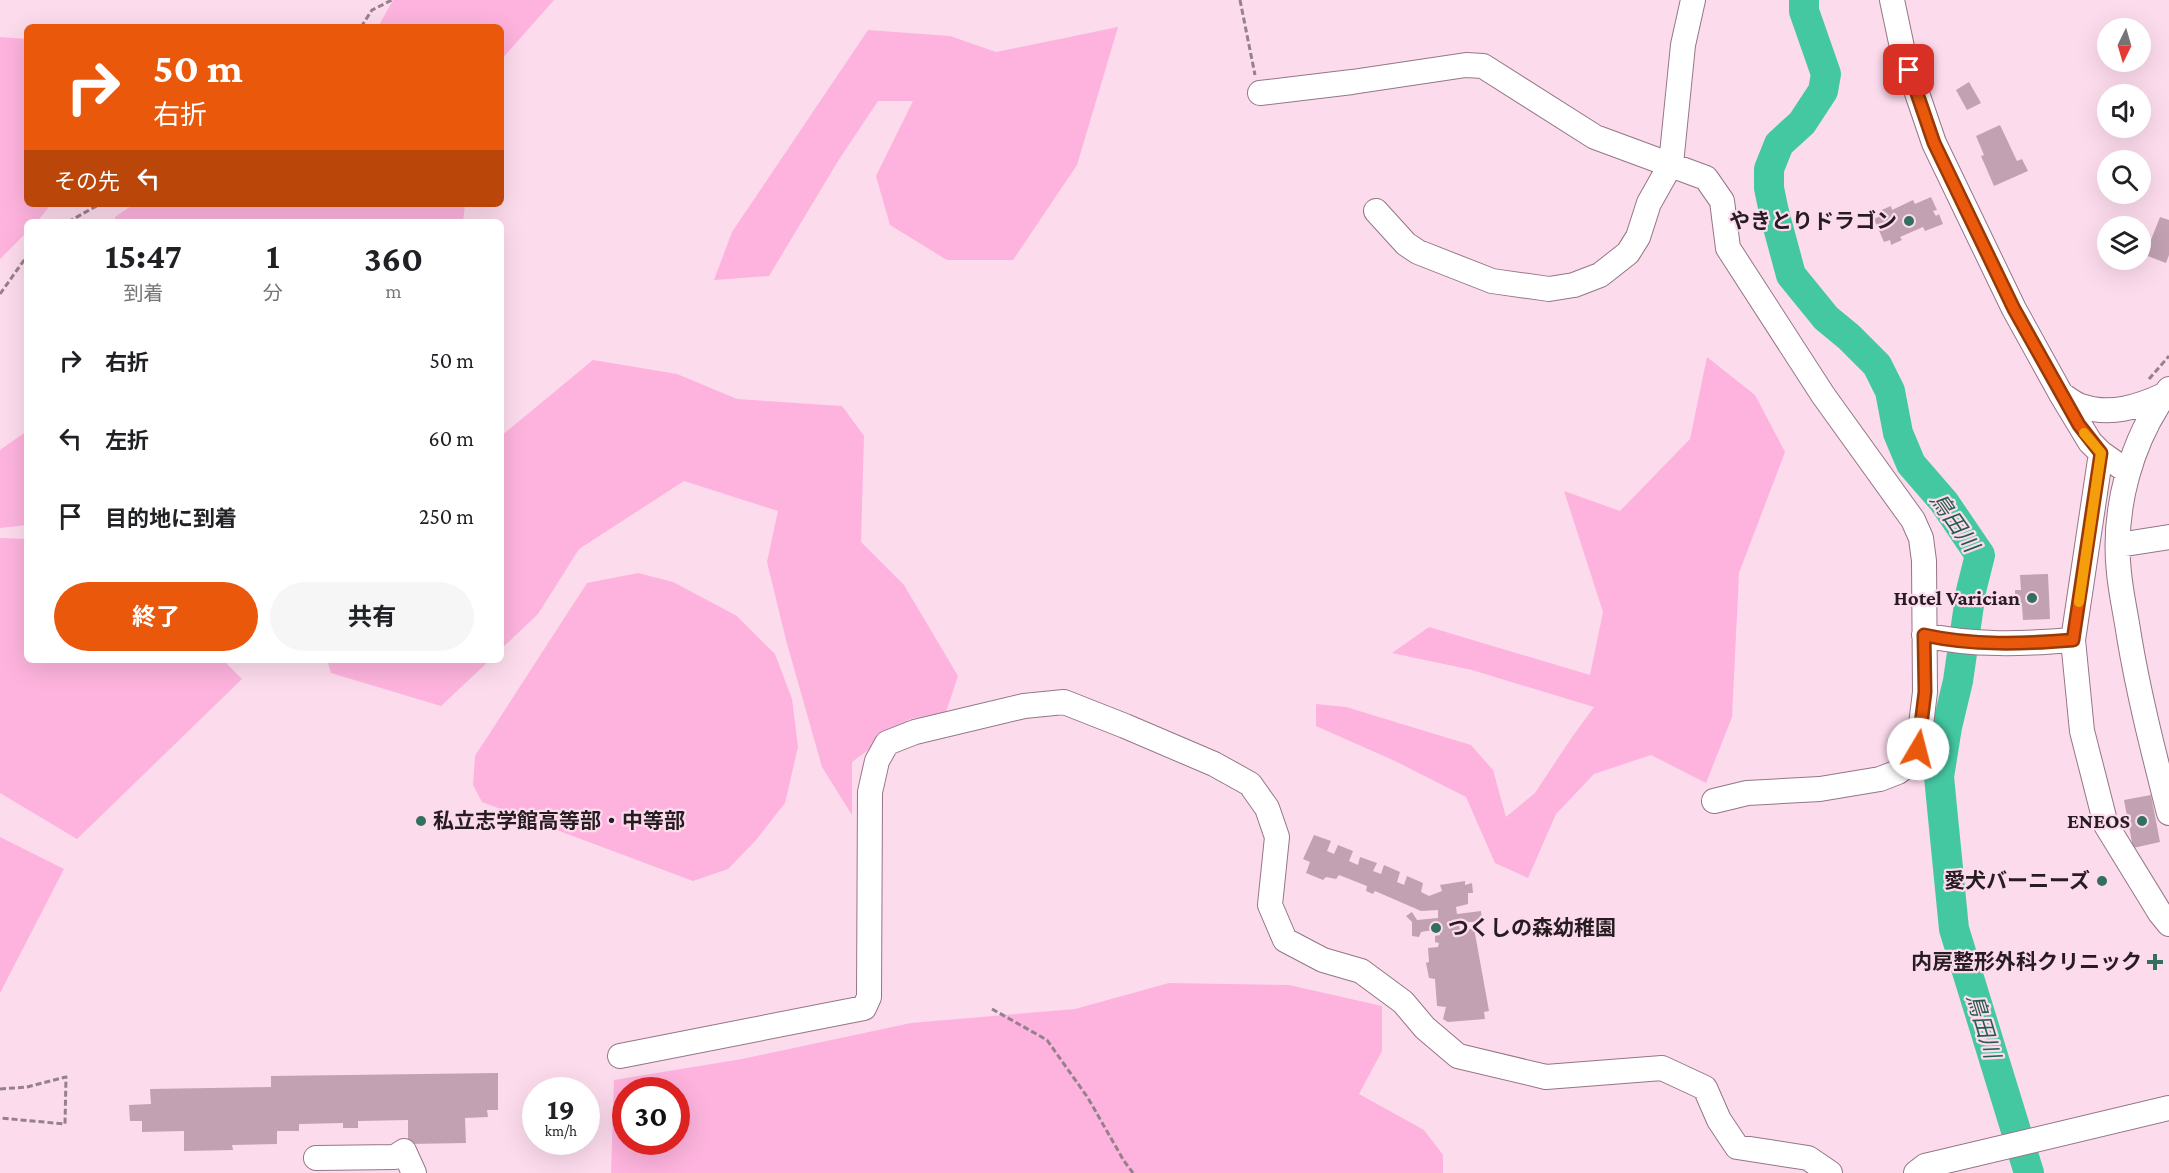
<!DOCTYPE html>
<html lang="ja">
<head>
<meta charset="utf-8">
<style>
  body { margin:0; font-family:"Crimson Pro","Noto Sans JP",serif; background:#f6f6f6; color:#202124; height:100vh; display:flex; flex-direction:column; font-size:22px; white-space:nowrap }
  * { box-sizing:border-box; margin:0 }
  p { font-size:20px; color:#757577 }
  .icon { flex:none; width:33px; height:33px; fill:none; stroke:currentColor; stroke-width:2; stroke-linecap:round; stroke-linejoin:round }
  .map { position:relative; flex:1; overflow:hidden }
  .drawer { position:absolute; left:24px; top:219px; width:480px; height:444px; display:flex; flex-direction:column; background:#fff; border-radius:9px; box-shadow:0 6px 24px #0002 }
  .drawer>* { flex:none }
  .hud { position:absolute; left:24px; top:24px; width:480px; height:183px; border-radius:9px; box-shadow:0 6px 24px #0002; background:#ea580c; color:#fff; overflow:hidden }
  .needle { width:39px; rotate:185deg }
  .fabs { position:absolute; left:2097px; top:18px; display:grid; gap:12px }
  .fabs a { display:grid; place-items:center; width:54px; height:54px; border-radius:50%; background:#fff; box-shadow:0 6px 24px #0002; font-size:30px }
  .speed { position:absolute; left:522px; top:1077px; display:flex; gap:12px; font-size:30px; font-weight:700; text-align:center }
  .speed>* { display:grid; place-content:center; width:78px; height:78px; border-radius:50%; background:#fff; box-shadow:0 6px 24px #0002; line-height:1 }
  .speed small { font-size:15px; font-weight:400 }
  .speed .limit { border:9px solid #d22; background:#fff; color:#111 }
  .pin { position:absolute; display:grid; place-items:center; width:51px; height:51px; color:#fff; margin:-26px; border-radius:12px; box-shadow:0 3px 9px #0006 }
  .me { position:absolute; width:66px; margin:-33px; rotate:8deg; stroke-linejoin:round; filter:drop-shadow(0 0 4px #0008) }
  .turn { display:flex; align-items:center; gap:21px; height:126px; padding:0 30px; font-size:27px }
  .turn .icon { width:78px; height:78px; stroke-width:2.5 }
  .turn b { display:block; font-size:42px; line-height:51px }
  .then { display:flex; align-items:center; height:57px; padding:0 30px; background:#0003; gap:12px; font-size:22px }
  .eta { display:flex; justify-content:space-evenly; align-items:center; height:102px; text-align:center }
  .eta b { font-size:36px; font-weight:700; line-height:42px }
  .cta { display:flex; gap:12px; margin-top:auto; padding:12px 30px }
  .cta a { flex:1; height:69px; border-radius:36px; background:#ea580c; color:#fff; font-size:24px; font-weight:700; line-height:69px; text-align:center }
  .cta a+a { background:#f6f6f6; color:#202124 }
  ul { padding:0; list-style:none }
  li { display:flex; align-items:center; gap:18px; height:78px; padding:0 30px }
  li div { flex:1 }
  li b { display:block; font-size:22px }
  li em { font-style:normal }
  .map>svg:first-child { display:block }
  .green { fill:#fdb3dd; fill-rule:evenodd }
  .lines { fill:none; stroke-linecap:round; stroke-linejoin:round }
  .river { stroke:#44c8a2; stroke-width:30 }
  .building { fill:#c1a1b2 }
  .minor-casing { stroke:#947687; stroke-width:26 }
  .path { stroke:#96808c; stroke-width:3; stroke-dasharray:6 3; stroke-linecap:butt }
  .minor { stroke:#fff; stroke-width:24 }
  .route-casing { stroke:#983908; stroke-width:15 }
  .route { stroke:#ea580c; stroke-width:10 }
  .slow { stroke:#f59e0b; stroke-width:10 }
  .poi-dot { fill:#32705d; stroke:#fcdbed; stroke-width:2 }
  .labels { text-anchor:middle; stroke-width:4.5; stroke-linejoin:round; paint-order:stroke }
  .poi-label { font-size:21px; font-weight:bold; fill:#271c22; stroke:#fcdbed; text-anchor:end }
  .water-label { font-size:22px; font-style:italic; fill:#285c4c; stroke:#fcdbed }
</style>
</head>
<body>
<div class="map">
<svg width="2169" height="1173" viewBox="0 0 2169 1173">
  <rect width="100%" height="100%" fill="#fcdbed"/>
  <path class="green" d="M393,0H554L501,60V27H378Z
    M1118,27L1077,165L1013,260H947L890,225L876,176L913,101H878L838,161L769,276L714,280L732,232L868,30L950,36L996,52Z
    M0,37L27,39V204H51L37,222H27V232L0,259Z
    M134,204H465L463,222H115V217Z
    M1707,357L1755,395L1785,452L1739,573L1732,717L1706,783L1651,755L1594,774L1556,814L1528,878L1495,863L1466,797L1395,761L1316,726V704L1346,707L1471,745L1493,770L1506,817L1535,793L1570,740L1594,707L1472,670L1392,653L1429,627L1590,675L1603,612L1564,491L1620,511L1690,439Z
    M593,360L677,374L737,399L842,406L864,436L861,542L904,585L958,676L946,712L910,719L852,762V815L822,767L786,640L767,562L778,511L684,481L579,549L538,614L501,649V436Z
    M27,431V525L0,528V450Z
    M0,538L27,539V660H223L242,679L77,839L0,793Z
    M638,573L673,582L737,616L775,654L792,699L798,747L785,803L756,840L728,869L693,881L482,802L473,785L475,756L587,583Z
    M327,660H490L441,706L331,673Z
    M0,837L64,869L0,993Z
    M1169,983L1289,985L1382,1006V1051L1359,1094L1424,1130L1443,1155V1173H611L614,1080L742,1059L911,1023L1075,1009ZM676,1090V1142H626V1090Z"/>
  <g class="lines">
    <path class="river" d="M1804,0V11L1826,74L1823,91L1802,123L1779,144L1769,169V188L1774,212L1791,275L1826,318L1849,337L1877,365L1890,391L1898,433L1911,464L1944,502L1980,555L1971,591L1958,681L1947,727L1939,777L1954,929L2029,1173"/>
  </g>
  <path class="building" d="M1969,82L1981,103L1967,110L1956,90Z
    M2000,125L2017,161L2022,159L2028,171L1994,186L1981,156L1984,155L1976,136Z
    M1931,197L1937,210L1933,211L1936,216L1939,214L1943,224L1925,231L1923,227L1900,237L1902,240L1891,245L1890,240L1884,242L1874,219L1881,216L1879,211L1891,206L1892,210L1913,200L1915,204Z
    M2160,217L2169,220V255L2166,263L2145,255Z
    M2048,574L2050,619L2023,620L2022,606H2015V590H2021L2020,575Z
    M2151,795L2160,842L2133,848L2124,800Z
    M1314,835L1331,841L1327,851L1334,854L1338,845L1353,851L1349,861L1358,865L1360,857L1377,863L1373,871L1381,874L1384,865L1400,872L1397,882L1404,885L1407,876L1423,883L1421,892L1429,896L1442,891L1440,885L1465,881V885L1472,883L1473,893H1468V904L1456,907L1457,914L1481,911L1482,921L1459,923L1460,931L1474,928L1489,1011L1484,1012L1485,1019L1448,1022L1443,1019L1446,1007L1437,1006L1435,979L1429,978L1426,963L1429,962L1428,948L1438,947L1439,943L1435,942V936L1440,935L1439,929L1421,932L1419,937L1412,936V922L1406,916L1412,912L1417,920L1438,918V910L1421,911L1375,891L1373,894L1366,891L1367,886L1339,875L1336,879L1326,877L1323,880L1306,873L1310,862L1303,859Z
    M498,1073V1110H487L488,1117L465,1118L466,1143L408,1144V1120L358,1121V1128H343V1123L299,1124V1131H277V1144L232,1145L233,1150L184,1151V1131L142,1132V1121H130L129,1105L151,1104L150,1089L271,1087V1076Z"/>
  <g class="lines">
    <g class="minor-casing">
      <path id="minor" d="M1892,0L1903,52L1934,143L2014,309L2061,394L2090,442L2101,453L2128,472
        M1260,93L1352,82L1466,65L1483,66L1595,137L1706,178L1722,201L1728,248L1823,395L1913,520L1921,538L1924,561L1925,692L1918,749L1910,763L1898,772L1880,779L1820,789L1747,793L1714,801
        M1376,211L1406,244L1418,252L1492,281L1549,289L1574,285L1600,275L1628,253L1638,237L1649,203L1671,164L1683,45L1693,0
        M2169,389C2131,440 2112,509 2119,573C2121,594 2126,615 2129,636C2139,696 2154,754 2169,813
        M2061,394C2067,398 2074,404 2081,406C2110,416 2138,407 2164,395
        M2119,545L2169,537
        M1924,635C1973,646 2024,644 2073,640L2101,453
        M2073,640L2082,731L2106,825L2160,913L2169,924
        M620,1056L864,1008L869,997L870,792L877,761L887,743L915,732L1024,706L1064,702L1125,726L1214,764L1250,784L1267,808L1277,837L1270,905L1285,940L1323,960L1361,971L1403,1002L1425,1028L1458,1056L1546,1077L1662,1068L1705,1088L1719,1120L1737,1147L1808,1158L1830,1173
        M316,1158L395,1157L404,1151L414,1173
        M1916,1173L1925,1166L2169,1108"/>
    </g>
    <path class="path" d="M1240,0L1255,75
      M361,27L372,10L392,0
      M68,222L100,204
      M0,294L27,256
      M2149,379L2169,356
      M992,1009L1047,1040L1088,1098L1124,1161L1133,1173
      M0,1089L27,1087L66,1077L65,1124L0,1118"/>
    <use href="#minor" class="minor"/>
  </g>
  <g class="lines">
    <g class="route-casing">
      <path id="route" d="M1909,70L1934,143L2014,309L2079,425L2101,453L2073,640C2024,644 1973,646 1924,635L1925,692L1918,749"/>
    </g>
    <use href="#route" class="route"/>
    <path class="slow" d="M2079,602L2101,453L2084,433"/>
  </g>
  <g class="poi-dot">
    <circle cx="1909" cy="221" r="6"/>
    <circle cx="2032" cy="598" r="6"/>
    <circle cx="421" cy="821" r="6"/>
    <circle cx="2142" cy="821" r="6"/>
    <circle cx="2102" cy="881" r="6"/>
    <circle cx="1436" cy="928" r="6"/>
    <path d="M2152 953h6v6h6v6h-6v6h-6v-6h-6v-6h6z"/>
  </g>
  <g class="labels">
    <g class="poi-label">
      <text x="1897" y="228">やきとりドラゴン</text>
      <text x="2020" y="605">Hotel Varician</text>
      <text x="433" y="828" text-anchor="start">私立志学館高等部・中等部</text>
      <text x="2130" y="828">ENEOS</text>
      <text x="2090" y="888">愛犬バーニーズ</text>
      <text x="1448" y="935" text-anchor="start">つくしの森幼稚園</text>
      <text x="2142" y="969">内房整形外科クリニック</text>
    </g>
    <g class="water-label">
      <text transform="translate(1955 522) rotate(55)" y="8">鳥田川</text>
      <text transform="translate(1984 1026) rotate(73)" y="8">鳥田川</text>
    </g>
  </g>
</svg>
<div class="fabs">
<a><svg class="needle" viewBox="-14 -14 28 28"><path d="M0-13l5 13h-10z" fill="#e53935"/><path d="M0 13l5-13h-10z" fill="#757577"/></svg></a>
<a><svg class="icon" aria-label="sound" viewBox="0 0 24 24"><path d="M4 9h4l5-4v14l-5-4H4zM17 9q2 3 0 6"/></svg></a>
<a><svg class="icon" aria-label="search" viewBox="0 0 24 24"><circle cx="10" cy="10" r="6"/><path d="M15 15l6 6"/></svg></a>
<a><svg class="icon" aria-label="layers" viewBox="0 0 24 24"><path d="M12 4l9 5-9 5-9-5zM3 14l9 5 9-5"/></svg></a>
</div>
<div class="speed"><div>19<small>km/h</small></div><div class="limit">30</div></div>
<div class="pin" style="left:1909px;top:70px;background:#d93025"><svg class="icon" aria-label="arrive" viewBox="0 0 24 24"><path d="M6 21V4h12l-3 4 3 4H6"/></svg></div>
<svg class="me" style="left:1918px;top:749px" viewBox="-20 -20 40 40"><circle r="19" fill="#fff"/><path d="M0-13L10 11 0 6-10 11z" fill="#ea580c"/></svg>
<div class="hud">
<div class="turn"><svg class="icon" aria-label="right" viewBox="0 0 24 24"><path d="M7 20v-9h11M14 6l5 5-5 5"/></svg><div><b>50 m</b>右折</div></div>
<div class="then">その先<svg class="icon" aria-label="left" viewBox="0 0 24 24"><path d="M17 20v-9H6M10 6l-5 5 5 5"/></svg></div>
</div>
<section class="drawer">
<div class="eta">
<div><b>15:47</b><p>到着</p></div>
<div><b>1</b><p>分</p></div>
<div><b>360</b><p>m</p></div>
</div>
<ul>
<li><svg class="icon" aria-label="right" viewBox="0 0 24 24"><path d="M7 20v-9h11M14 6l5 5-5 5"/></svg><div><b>右折</b></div><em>50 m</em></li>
<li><svg class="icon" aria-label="left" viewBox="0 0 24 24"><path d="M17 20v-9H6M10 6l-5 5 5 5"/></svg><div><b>左折</b></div><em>60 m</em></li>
<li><svg class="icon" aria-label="arrive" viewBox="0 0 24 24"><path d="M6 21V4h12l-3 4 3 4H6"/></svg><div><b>目的地に到着</b></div><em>250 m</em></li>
</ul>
<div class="cta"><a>終了</a><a>共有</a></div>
</section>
</div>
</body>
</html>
